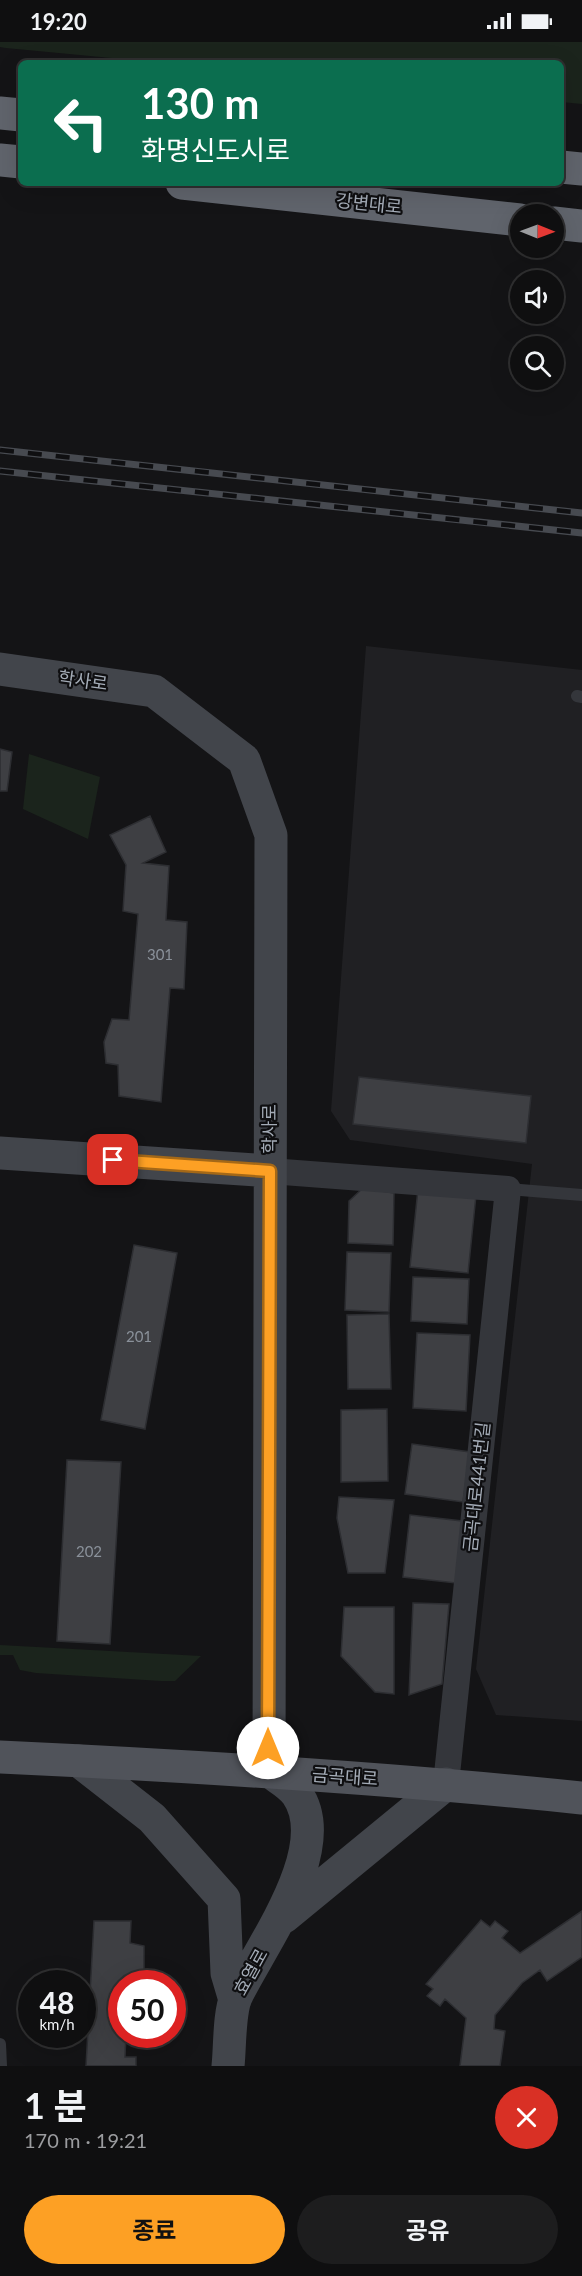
<!DOCTYPE html>
<html lang="ko">
<head>
<meta charset="utf-8">
<style>
  body { margin:0; font-family:Lato,"Noto Sans KR",sans-serif; background:#1d1d1e; color:#f1f3f6; height:100vh; display:flex; flex-direction:column; font-size:22px; white-space:nowrap }
  * { box-sizing:border-box; margin:0 }
  p { font-size:20px; color:#9b9c9f }
  .icon { flex:none; width:33px; height:33px; fill:none; stroke:currentColor; stroke-width:2; stroke-linecap:round; stroke-linejoin:round }
  .map { position:relative; height:2024px; overflow:hidden }
  .drawer { display:flex; flex-direction:column; background:#0f0f10; flex:1 }
  .drawer>* { flex:none }
  .hud { position:absolute; left:18px; top:18px; width:546px; height:126px; border-radius:9px; box-shadow:0 6px 24px #0002,0 0 0 2px #2f2f30; background:#0b6e4f; color:#fff; overflow:hidden }
  .needle { width:39px; rotate:91deg }
  .fabs { position:absolute; left:510px; top:162px; display:grid; gap:12px }
  .fabs a { display:grid; place-items:center; width:54px; height:54px; border-radius:50%; background:#0f0f10; box-shadow:0 6px 24px #0002,0 0 0 2px #2f2f30; font-size:30px }
  .speed { position:absolute; left:18px; top:1928px; display:flex; gap:12px; font-size:30px; font-weight:700; text-align:center }
  .speed>* { display:grid; place-content:center; width:78px; height:78px; border-radius:50%; background:#0f0f10; box-shadow:0 6px 24px #0002,0 0 0 2px #2f2f30; line-height:1 }
  .speed small { font-size:15px; font-weight:400 }
  .speed .limit { border:9px solid #d22; background:#fff; color:#111 }
  .pin { position:absolute; display:grid; place-items:center; width:51px; height:51px; color:#fff; margin:-26px; border-radius:12px; box-shadow:0 3px 9px #0006 }
  .me { position:absolute; width:66px; margin:-33px; rotate:0deg; stroke-linejoin:round; filter:drop-shadow(0 0 4px #0008) }
  .turn { display:flex; align-items:center; gap:21px; height:126px; padding:0 24px; font-size:27px }
  .turn .icon { width:78px; height:78px; stroke-width:2.5 }
  .turn b { display:block; font-size:42px; line-height:51px }
  .round { display:grid; place-items:center; flex:none; width:63px; height:63px; border-radius:32px; background:#1d1d1e }
  .overview { display:flex; align-items:center; justify-content:space-between; height:102px; padding:0 24px }
  h1 { font-size:36px; font-weight:700; line-height:45px }
  .button { display:flex; gap:12px; margin-top:auto; padding:12px 24px }
  .button a { flex:1; height:69px; border-radius:36px; background:#fda024; color:#111; font-size:24px; font-weight:700; line-height:69px; text-align:center }
  .button a+a { background:#1d1d1e; color:#f1f3f6 }
  .status { display:flex; justify-content:space-between; align-items:center; height:42px; padding:0 30px; background:#0f0f10; direction:ltr }
  .status svg { height:16px; fill:currentColor }
  .map>svg:first-child { display:block }
  .built { fill:#202023 }
  .green { fill:#1b241c }
  .building { fill:#3e3f43; stroke:#2d2e32; stroke-width:1.5 }
  .lines { fill:none; stroke-linecap:round; stroke-linejoin:round }
  .lane { stroke:#34363b; stroke-width:12 }
  .street { stroke:#34363b; stroke-width:26 }
  .secondary { stroke:#42454b; stroke-width:33 }
  .primary { stroke:#50535a; stroke-width:33 }
  .highway { stroke:#60646c; stroke-width:33 }
  .rail-casing { stroke:#474a50; stroke-width:7 }
  .rail { stroke:#0f0f11; stroke-width:4.5; stroke-dasharray:14; stroke-linecap:butt }
  .route-casing { stroke:#a46817; stroke-width:15 }
  .route { stroke:#fda024; stroke-width:10 }
  .labels { text-anchor:middle; stroke-width:4.5; stroke-linejoin:round; paint-order:stroke }
  .number-label { font-size:15px; fill:#8a919a }
  .street-label { font-size:18px; fill:#a4acb7; stroke:#0f0f11 }
</style>
</head>
<body>
<div class="status"><b>19:20</b><svg viewBox="0 0 49 12"><path d="M0 12V9h3v3zM5 12V6h3v6zM10 12V3h3v9zM15 12V0h3v12zM26 1h20v11H26zM47 4h2v5h-2z"/></svg></div>
<div class="map">
<svg width="582" height="2024" viewBox="0 0 582 2024">
  <rect width="100%" height="100%" fill="#141416"/>
  <path class="built" d="M366,604L582,628V1679L496,1673L476,1627L532,1122L350,1098L331,1069Z"/>
  <path class="green" d="M0,0H582V62L561,60V21H164L6,6L0,5Z
    M29,712L100,735L88,797L23,767Z
    M0,1603L201,1614L175,1639H161L36,1631L20,1628L13,1613H0Z"/>
  <path class="building" d="M0,707L12,710L7,749H0Z
    M150,774L166,810L143,821L169,824L166,878L187,880L184,947L170,946L161,1060L119,1054L118,1023L106,1021L104,1000L112,977L129,978L138,872L123,869L126,823L110,793Z
    M359,1035L531,1054L526,1101L353,1082Z
    M363,1146L394,1151L393,1203L348,1201L349,1159Z
    M418,1147L476,1153L468,1231L410,1225Z
    M134,1203L177,1211L145,1387L101,1378Z
    M347,1210L391,1211L389,1270L345,1268Z
    M413,1235L469,1237L467,1282L411,1279Z
    M389,1272L391,1347H348L347,1273Z
    M417,1291L470,1293L466,1369L413,1366Z
    M387,1367L388,1439L341,1440V1368Z
    M412,1402L470,1410L463,1460L405,1452Z
    M67,1418L121,1420L110,1602L57,1599Z
    M339,1455L394,1458L385,1531H348L337,1476Z
    M410,1473L462,1479L456,1541L403,1535Z
    M413,1561L449,1562L442,1642L409,1653Z
    M344,1565H394V1652L375,1650L341,1614Z
    M582,1869V1915L547,1939L540,1928L522,1941L495,1973L494,1987L505,1989L500,2024H460L466,1976L445,1957L440,1964L427,1954L433,1947L426,1942L481,1878L490,1885L495,1879L508,1889L502,1896L520,1911Z
    M94,1879H131L130,1901L144,1904V1931L129,1932L128,1941H122V1992H126L125,2015H136V2024H86Z"/>
  <g class="lines">
    <path class="lane" d="M577,654L582,655
      M508,1147L582,1153
      M0,2002L1,2024"/>
    <path class="street" d="M270,1129L508,1147L446,1742"/>
    <path class="secondary" d="M0,627L154,649L244,718L271,793L269,1729C278,1736 290,1742 297,1752C335,1807 259,1906 236,1955C229,1971 230,2006 228,2024
      M0,1111L270,1129
      M79,1719L152,1776L224,1857L227,1931L235,1958
      M284,1875L446,1742"/>
    <path class="primary" d="M0,1715C194,1724 388,1736 582,1756"/>
    <path class="highway" d="M0,71L21,73
      M0,118L21,120
      M561,125L582,127
      M182,141L520,178
      M554,181L582,184"/>
    <g class="rail-casing">
      <path id="rail" d="M0,408L582,471
        M0,429L582,491"/>
    </g>
    <use href="#rail" class="rail"/>
  </g>
  <g class="lines">
    <g class="route-casing">
      <path id="route" d="M113,1118L270,1129L268,1706"/>
    </g>
    <use href="#route" class="route"/>
  </g>
  <g class="labels">
    <g class="number-label">
      <text x="160" y="918">301</text>
      <text x="139" y="1300">201</text>
      <text x="89" y="1515">202</text>
    </g>
    <g class="street-label">
      <text transform="translate(369 162) rotate(6)" y="6">강변대로</text>
      <text transform="translate(83 639) rotate(8)" y="6">학사로</text>
      <text transform="translate(270 1087) rotate(-90)" y="6">학사로</text>
      <text transform="translate(477 1445) rotate(-84)" y="6">금곡대로441번길</text>
      <text transform="translate(345 1735) rotate(4)" y="6">금곡대로</text>
      <text transform="translate(251 1930) rotate(-61)" y="6">효열로</text>
    </g>
  </g>
</svg>
<div class="fabs">
<a><svg class="needle" viewBox="-14 -14 28 28"><path d="M0-13l5 13h-10z" fill="#e53935"/><path d="M0 13l5-13h-10z" fill="#9b9c9f"/></svg></a>
<a><svg class="icon" aria-label="sound" viewBox="0 0 24 24"><path d="M4 9h4l5-4v14l-5-4H4zM17 9q2 3 0 6"/></svg></a>
<a><svg class="icon" aria-label="search" viewBox="0 0 24 24"><circle cx="10" cy="10" r="6"/><path d="M15 15l6 6"/></svg></a>
</div>
<div class="speed"><div>48<small>km/h</small></div><div class="limit">50</div></div>
<div class="pin" style="left:113px;top:1118px;background:#d93025"><svg class="icon" aria-label="arrive" viewBox="0 0 24 24"><path d="M6 21V4h12l-3 4 3 4H6"/></svg></div>
<svg class="me" style="left:268px;top:1706px" viewBox="-20 -20 40 40"><circle r="19" fill="#fff"/><path d="M0-13L10 11 0 6-10 11z" fill="#fda024"/></svg>
<div class="hud">
<div class="turn"><svg class="icon" aria-label="left" viewBox="0 0 24 24"><path d="M17 20v-9H6M10 6l-5 5 5 5"/></svg><div><b>130 m</b>화명신도시로</div></div>
</div>
</div>
<section class="drawer">
<div class="overview"><div><h1>1 분</h1><p>170 m · 19:21</p></div><a class="round" style="background:#d93025;color:#fff"><svg class="icon" aria-label="close" viewBox="0 0 24 24"><path d="M6 6l12 12M18 6L6 18"/></svg></a></div>
<div class="button"><a>종료</a><a>공유</a></div>
</section>
</body>
</html>
